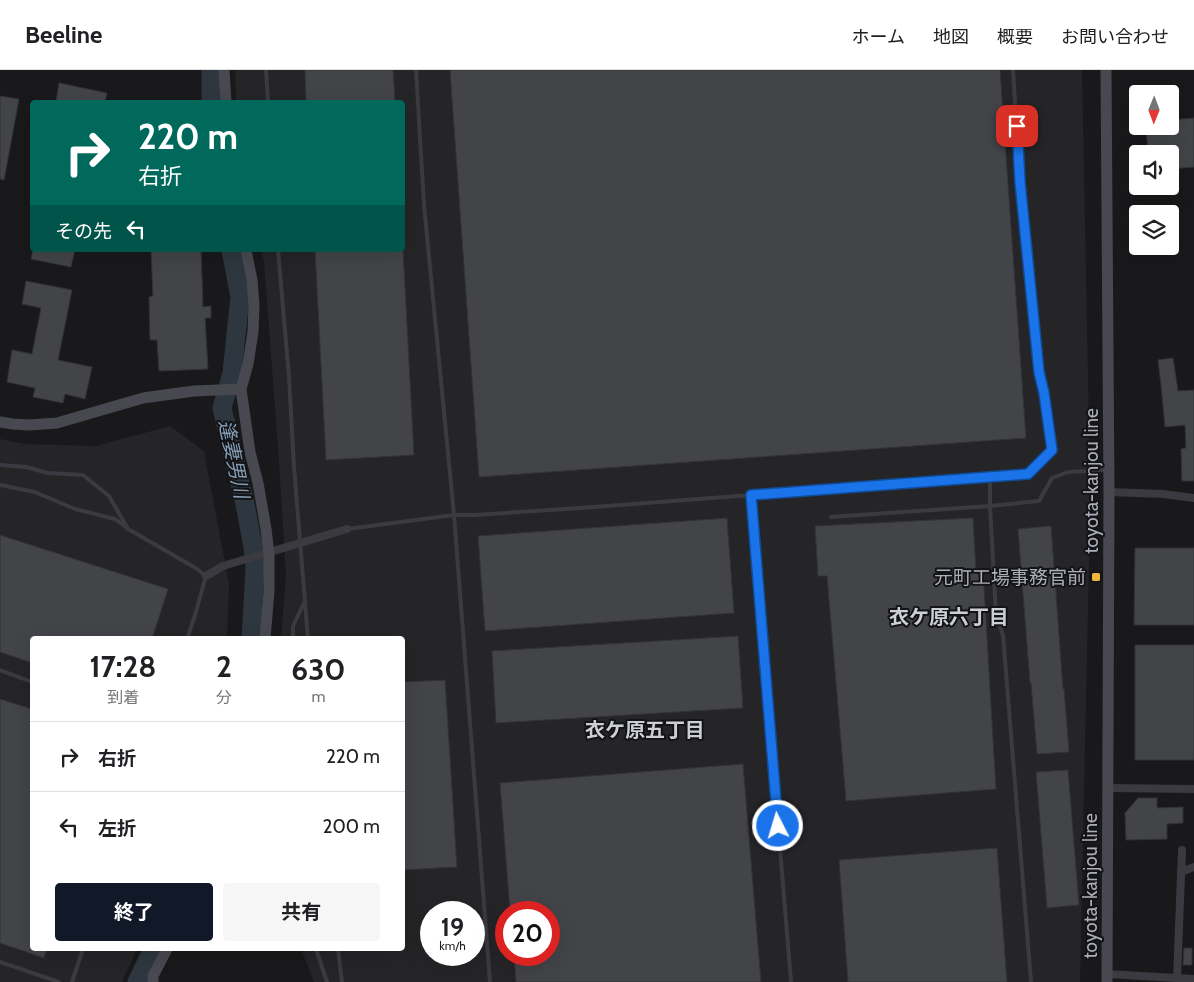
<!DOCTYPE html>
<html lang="ja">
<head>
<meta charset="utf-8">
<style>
  body { margin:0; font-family:Cabin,"Noto Sans JP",sans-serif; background:#f6f6f6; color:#202124; height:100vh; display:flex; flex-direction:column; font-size:19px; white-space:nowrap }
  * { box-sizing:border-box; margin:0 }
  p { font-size:16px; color:#757577 }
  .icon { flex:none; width:28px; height:28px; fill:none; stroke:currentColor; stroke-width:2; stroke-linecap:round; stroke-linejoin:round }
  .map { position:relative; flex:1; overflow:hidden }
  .details { position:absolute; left:30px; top:566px; width:375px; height:315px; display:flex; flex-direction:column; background:#fff; border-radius:5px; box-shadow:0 5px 20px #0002 }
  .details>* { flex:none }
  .guide { position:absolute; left:30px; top:30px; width:375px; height:152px; border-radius:5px; box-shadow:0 5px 20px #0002; background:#00695c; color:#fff; overflow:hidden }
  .needle { width:32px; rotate:181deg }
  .fabs { position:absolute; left:1129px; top:15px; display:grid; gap:10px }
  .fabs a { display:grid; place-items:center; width:50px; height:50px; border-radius:5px; background:#fff; box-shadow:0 5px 20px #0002; font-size:25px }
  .speed { position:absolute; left:420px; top:831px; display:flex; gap:10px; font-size:25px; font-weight:700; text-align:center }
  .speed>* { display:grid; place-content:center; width:65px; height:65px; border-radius:50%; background:#fff; box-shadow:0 5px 20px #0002; line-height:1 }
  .speed small { font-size:12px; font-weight:400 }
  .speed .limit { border:8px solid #d22; background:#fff; color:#111 }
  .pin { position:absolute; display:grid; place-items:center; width:42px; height:42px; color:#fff; margin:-21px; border-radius:10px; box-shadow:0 2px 8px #0006 }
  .me { position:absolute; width:55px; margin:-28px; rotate:355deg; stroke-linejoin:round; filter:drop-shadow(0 0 4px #0008) }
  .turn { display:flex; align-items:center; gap:18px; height:105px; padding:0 25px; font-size:22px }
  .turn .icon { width:65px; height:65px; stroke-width:2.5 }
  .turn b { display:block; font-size:35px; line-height:42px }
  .then { display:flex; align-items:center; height:48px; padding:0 25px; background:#0003; gap:10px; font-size:19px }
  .eta { display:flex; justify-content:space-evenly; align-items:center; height:85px; text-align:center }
  .eta b { font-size:30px; font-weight:700; line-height:35px }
  .action { display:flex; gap:10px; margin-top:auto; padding:10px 25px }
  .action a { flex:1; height:58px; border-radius:5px; background:#111827; color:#fff; font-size:20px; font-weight:700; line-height:58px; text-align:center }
  .action a+a { background:#f6f6f6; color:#202124 }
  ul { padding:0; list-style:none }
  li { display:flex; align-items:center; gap:15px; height:70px; padding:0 25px; border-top:1px solid #e0e0e0 }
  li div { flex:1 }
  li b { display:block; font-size:19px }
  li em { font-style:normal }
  header { display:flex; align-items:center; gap:30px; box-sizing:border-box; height:70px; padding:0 25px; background:#fff; border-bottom:1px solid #e0e0e0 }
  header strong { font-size:24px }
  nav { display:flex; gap:28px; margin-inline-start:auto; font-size:18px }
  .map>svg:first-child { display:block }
  .built { fill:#252528; fill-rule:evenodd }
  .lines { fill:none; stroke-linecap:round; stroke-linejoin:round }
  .river { stroke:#2e373f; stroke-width:19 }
  .building { fill:#434448; stroke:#333337 }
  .lane { stroke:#3a3a40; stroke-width:4 }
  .street { stroke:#3a3a40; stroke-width:8 }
  .secondary { stroke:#484950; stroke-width:11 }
  .route-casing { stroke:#114b97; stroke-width:12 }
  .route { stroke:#1a73e8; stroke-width:9 }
  .poi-dot { fill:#efb63c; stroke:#141316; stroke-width:2 }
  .labels { text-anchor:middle; stroke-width:4; stroke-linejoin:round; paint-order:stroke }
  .street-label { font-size:19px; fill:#abafba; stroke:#141316 }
  .poi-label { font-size:19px; fill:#abafba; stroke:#141316; text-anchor:end }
  .water-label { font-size:20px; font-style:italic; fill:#839cb4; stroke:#141316 }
  .neighbourhood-label { font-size:20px; font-weight:bold; fill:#cccfd6; stroke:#141316 }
</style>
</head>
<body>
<header>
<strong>Beeline</strong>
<nav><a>ホーム</a><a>地図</a><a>概要</a><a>お問い合わせ</a></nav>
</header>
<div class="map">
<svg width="1194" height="912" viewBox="0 0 1194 912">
  <rect width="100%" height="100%" fill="#19191b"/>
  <path class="built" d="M235,0H1082L1089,360V489L1080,912H314L301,879H402V569H281L286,505L278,378L264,191L261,180H402V32H236ZM431,842H474V885H431ZM506,842H549V885H506Z
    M170,356L204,381L229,514L227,569H32V879H137L122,912H0V369L25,374L96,376Z"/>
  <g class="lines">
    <path class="river" d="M211,32V0
      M231,180L240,227L232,303L222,338L245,434L253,477L255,498L251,569
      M137,912L153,879"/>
  </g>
  <path class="building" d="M305,0H393L395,32H306Z
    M450,0H1000L1026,368L479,407Z
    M59,13L107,23L105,32H56Z
    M0,26L19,29L4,110L0,109Z
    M1194,48V97L1170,99V84H1148L1146,56H1170V50Z
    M33,180H75L71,197L31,189Z
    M151,180H201L203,237L211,236V248H205L208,299L159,301L157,270H150L149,227L153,226Z
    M315,180H403L414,385L326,390Z
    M26,211L72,220L58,290L92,297L85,329L65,324L63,333L33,327L35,318L7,312L12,280L32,284L41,238L22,234Z
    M1173,288L1178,321L1194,320V411H1182L1181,379L1186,378L1185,355L1165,357L1161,315L1158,290Z
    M727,448L734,543L485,561L478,466Z
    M973,448L976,501L983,500L996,719L846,731L827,506H818L815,456Z
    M1051,456L1063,619H1064L1069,682L1037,684L1031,613H1030L1018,459Z
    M0,465L168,519L152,569H32V593L0,582Z
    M1135,478H1194V555H1134Z
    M738,566L743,638L496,653L492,581Z
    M1135,575H1194V690H1135Z
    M445,610L457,797L402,800V612Z
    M0,629L32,639V879H47L44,888L0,873Z
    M743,694L761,912H516L514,885H549V842H510L500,713Z
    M1068,700L1079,835L1047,838L1036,702Z
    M1138,728H1157V738L1183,737V753L1167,754V769L1126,770L1125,743Z
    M997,778L1007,912H848L839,790Z
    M1184,878H1192V895H1183Z"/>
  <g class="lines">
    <path class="lane" d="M266,0L268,32
      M416,0L424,135L454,445L490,912
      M278,180L289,307L294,397L308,569
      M0,395L26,397L48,403L83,405L109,426L128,459L194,497L206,506L195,545L187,569
      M990,407V436L996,545L1003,565L1031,912
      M0,415L35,422L75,439L115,449L127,458
      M751,425L791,912
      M831,447L990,436L1039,431L1052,408L1068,402L1106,400
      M347,459L454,445H475L594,437L1028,404L1052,380L1044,323L1039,302L1020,112L1013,0
      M293,569V556L304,533
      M0,600L32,612
      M316,879L327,912
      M338,879L342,912
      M0,892L59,912
      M72,912L83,879"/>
    <path class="street" d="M1109,422L1163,424L1194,428
      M206,506L223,496L347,459
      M1107,718L1194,719
      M1181,802L1194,797
      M1107,904L1194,909
      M1177,908L1182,780"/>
    <path class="secondary" d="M224,0L226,32
      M1106,0L1109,422L1107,912
      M246,180L252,210L254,235L253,262L248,294L241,319L250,382L258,413L266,459L269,485V521L265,569
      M0,352L13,354L29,355L57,353L143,328L194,321L241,319
      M153,912V906L167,879"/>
  </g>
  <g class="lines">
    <g class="route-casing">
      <path id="route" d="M778,756L751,425L1028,404L1052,380L1044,323L1039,302L1020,112L1017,56"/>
    </g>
    <use href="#route" class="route"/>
  </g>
  <rect class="poi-dot" x="1091" y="502" width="10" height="10" rx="2.5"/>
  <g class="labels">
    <g class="street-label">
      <text transform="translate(1091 411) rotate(-90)" y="7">toyota-kanjou line</text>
      <text transform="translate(1090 816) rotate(-90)" y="7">toyota-kanjou line</text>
    </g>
    <g class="poi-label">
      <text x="1086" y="514">元町工場事務官前</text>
    </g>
    <g class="water-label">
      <text transform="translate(234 389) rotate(78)" y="7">逢妻男川</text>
    </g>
    <g class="neighbourhood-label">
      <text x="949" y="554">衣ケ原六丁目</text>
      <text x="645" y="667">衣ケ原五丁目</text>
    </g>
  </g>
</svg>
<div class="fabs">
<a><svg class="needle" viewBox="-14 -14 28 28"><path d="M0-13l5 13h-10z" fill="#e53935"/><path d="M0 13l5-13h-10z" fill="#757577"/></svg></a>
<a><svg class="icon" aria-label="sound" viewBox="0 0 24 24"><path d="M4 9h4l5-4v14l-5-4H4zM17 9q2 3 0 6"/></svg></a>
<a><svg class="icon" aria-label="layers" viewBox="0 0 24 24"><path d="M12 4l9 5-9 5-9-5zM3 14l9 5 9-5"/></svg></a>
</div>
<div class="speed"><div>19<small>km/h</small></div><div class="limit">20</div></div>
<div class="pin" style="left:1017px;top:56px;background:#d93025"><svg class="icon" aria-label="arrive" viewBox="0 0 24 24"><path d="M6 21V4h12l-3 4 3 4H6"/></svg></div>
<svg class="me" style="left:778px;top:756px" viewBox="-20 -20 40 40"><circle r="17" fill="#1a73e8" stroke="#fff" stroke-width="3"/><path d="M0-11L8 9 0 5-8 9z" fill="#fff"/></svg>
<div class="guide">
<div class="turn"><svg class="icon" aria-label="right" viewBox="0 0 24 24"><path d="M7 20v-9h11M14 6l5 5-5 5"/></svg><div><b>220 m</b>右折</div></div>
<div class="then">その先<svg class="icon" aria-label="left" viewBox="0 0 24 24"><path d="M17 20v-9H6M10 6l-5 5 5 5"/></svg></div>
</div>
<section class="details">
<div class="eta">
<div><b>17:28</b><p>到着</p></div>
<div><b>2</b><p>分</p></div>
<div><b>630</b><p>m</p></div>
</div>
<ul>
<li><svg class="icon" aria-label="right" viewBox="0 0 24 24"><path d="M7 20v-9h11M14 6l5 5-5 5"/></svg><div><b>右折</b></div><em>220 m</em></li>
<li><svg class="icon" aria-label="left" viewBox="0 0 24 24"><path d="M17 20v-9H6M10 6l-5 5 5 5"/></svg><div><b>左折</b></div><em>200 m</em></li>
</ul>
<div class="action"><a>終了</a><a>共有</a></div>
</section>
</div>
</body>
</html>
